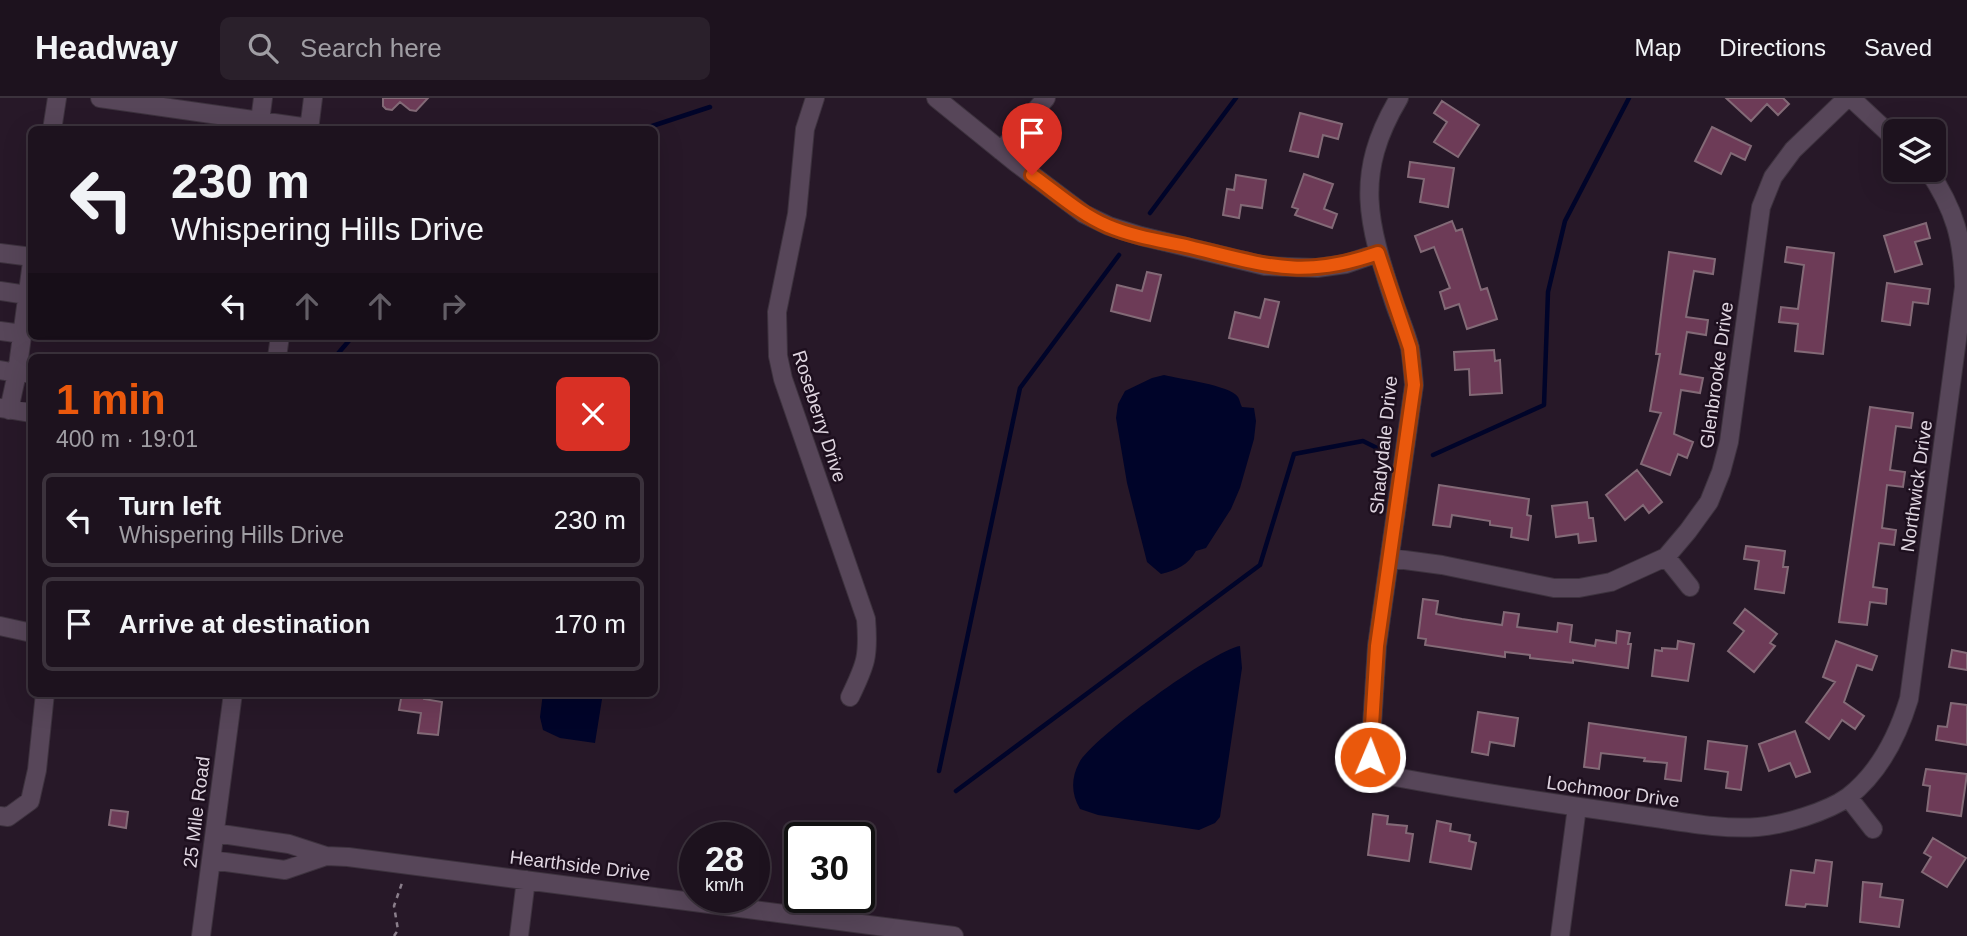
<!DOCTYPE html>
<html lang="en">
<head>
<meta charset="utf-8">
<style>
  body { margin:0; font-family:Arial,sans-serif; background:#2a202b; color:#f1f3f6; height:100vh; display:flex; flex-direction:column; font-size:26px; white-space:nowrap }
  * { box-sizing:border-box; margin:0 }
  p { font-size:23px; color:#a09ea4 }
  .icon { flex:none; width:38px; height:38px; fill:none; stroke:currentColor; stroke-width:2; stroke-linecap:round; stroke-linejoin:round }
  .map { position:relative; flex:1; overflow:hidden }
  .panel { position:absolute; left:28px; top:256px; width:630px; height:343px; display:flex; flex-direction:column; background:#1d121e; border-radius:10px; box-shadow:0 7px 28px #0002,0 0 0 2px #3b323c }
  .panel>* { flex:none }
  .hud { position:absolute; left:28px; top:28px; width:630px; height:214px; border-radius:10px; box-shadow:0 7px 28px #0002,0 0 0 2px #3b323c; background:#1d121e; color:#f1f3f6; overflow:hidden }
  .controls { position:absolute; left:1883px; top:21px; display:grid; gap:14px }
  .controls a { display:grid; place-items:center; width:63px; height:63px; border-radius:10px; background:#1d121e; box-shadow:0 7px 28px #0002,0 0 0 2px #3b323c; font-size:35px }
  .speed { position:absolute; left:679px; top:724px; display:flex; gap:14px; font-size:35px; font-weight:700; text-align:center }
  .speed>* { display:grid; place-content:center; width:91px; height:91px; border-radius:50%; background:#1d121e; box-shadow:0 7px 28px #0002,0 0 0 2px #3b323c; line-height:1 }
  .speed small { font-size:18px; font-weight:400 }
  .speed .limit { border:4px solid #111; border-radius:10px; background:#fff; color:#111 }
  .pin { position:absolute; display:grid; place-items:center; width:60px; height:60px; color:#fff; margin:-72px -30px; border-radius:50% 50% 50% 0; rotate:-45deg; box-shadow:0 0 7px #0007 }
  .pin .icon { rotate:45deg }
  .me { position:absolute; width:77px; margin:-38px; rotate:1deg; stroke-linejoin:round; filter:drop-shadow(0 0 5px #0008) }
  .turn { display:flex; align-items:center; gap:24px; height:147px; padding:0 28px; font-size:32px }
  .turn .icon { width:91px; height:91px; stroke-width:2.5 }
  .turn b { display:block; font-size:49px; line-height:60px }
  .lanes { display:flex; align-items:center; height:66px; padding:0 28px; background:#0003; justify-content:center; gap:35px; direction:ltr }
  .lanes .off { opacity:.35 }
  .round { display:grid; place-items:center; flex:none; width:74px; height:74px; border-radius:10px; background:#2a202b }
  .head { display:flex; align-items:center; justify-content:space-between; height:119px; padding:0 28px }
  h1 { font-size:42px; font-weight:800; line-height:52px; color:#ea580c }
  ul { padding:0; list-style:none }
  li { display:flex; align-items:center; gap:21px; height:94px; margin:0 14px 10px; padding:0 14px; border:4px solid #3b323c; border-radius:10px }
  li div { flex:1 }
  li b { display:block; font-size:26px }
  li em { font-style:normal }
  header { display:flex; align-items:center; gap:42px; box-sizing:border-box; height:98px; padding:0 35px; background:#1d121e; border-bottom:2px solid #3b323c }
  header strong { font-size:33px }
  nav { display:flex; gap:38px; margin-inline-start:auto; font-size:24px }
  .search { width:490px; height:63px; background:#2a202b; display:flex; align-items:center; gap:18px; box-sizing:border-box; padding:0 24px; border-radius:10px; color:#a09ea4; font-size:26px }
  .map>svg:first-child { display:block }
  .water { fill:#000429 }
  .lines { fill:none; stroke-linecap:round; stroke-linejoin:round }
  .stream { stroke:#000429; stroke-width:4.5 }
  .building { fill:#6d3b57; stroke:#836a77; stroke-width:2 }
  .minor-casing { stroke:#3d323e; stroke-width:20 }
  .path { stroke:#8a7e8b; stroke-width:2.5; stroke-dasharray:5 5; stroke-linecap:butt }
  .minor { stroke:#574659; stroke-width:18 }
  .route-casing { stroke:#983908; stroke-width:18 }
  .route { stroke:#ea580c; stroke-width:12 }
  .labels { text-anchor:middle; stroke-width:5; stroke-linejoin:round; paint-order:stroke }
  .street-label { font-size:19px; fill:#dfd5e0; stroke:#1d0f1e }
</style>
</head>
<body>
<header>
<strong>Headway</strong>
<div class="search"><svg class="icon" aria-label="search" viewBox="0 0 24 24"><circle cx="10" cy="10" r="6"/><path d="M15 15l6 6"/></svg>Search here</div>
<nav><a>Map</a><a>Directions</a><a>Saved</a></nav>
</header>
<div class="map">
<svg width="1967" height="838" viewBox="0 0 1967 838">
  <rect width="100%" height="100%" fill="#271828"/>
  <path class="water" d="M1164,277C1179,281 1230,287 1238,299C1240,302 1240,306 1242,309L1254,310L1256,323L1254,341L1240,390L1231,411L1206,450L1196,453C1188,467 1177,472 1161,476L1147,464L1127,385L1116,320L1118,306L1125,293L1152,280Z
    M1240,548L1242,570L1220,719L1215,725L1199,732L1098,717L1080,711C1071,696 1071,680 1079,665C1092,640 1213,552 1240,548Z
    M543,595H603L595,645L560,640L543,632L540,619Z"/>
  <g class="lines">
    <path class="stream" d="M640,32L710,9
      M1150,115L1236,0
      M335,259L353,238
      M1433,357L1544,307L1548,194L1565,123L1629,0
      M939,673L1020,290L1119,157
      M956,693L1260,467L1294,356L1363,343L1385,354"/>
  </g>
  <path class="building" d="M383,0H428L416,13L410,12L400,4L392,12L386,11L383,8Z
    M1726,0H1783L1789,6L1778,17L1767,6L1751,23Z
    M1442,3L1479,27L1458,59L1434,44L1447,24L1434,15Z
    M1300,15L1342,26L1338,41L1323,37L1318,59L1290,53Z
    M1712,29L1751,48L1745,62L1731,55L1721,76L1695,63Z
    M1410,64L1454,70L1448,109L1420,104L1424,81L1408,79Z
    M1304,76L1333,86L1324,111L1337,116L1332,130L1295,117L1298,111L1292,109Z
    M1236,77L1266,82L1262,110L1241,107L1239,120L1223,117L1227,91L1234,92Z
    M1452,123L1456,133L1462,131L1481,192L1487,190L1497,221L1467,231L1459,206L1445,211L1440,194L1450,190L1434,149L1421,154L1415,138Z
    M1926,125L1930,140L1915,144L1922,166L1895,174L1884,138Z
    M1787,149L1834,155L1823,256L1795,253L1798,226L1779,224L1781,209L1798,211L1804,167L1785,164Z
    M1669,154L1715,161L1713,176L1694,173L1686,219L1708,222L1706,237L1687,234L1680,276L1703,280L1700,295L1681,292L1674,336L1693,344L1687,360L1678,356L1670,377L1641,366L1661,315L1650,313L1660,256H1656Z
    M1147,174L1161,177L1150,223L1111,213L1117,187L1142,193Z
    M1887,185L1930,191L1928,206L1913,204L1910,227L1882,223Z
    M1265,201L1279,204L1268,249L1229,240L1235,214L1260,220Z
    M1494,252L1495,263L1500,262L1502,295L1470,297L1469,271L1455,272L1454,254Z
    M1870,309L1913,315L1911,330L1896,328L1890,372L1905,374L1903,389L1887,387L1882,430L1896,432L1894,447L1879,445L1873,489L1887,491L1886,506L1870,504L1867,527L1839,524Z
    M1637,372L1662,404L1649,415L1643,407L1625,422L1606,397Z
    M1439,387L1529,401L1527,417L1531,418L1528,442L1511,439L1512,430L1490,427V423L1452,417L1450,429L1433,427Z
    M1587,404L1589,420H1593L1596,443L1579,445L1578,436L1556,439L1552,408Z
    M1746,448L1785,453L1783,469H1788L1784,495L1755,491L1759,463L1744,461Z
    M1423,501L1438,503L1436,516L1462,521L1502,527L1504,514L1519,516L1517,529L1557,534L1558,525L1572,527L1570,544L1595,548L1596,542L1616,545L1617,533L1630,535L1628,546H1631L1628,570L1573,562V565L1530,560V557L1505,554V559L1425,547L1426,541L1418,540Z
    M1745,511L1777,536L1770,545L1775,548L1754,574L1728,553L1744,533L1734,525Z
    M1678,543L1694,546L1688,583L1652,578L1655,552L1662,553V550L1677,551Z
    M1836,543L1877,558L1872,572L1857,567L1844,604L1864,618L1855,631L1842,622L1829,641L1806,624L1835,584L1823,579Z
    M1952,552L1967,555V572L1949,569Z
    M402,595H424V601L442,604L438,637L418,635L421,615L399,612Z
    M1951,605L1967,607V647L1936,642L1938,628L1947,629Z
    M1478,614L1518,620L1514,648L1490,644L1488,657L1472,654Z
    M1589,625L1686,639L1681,683L1665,681L1667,665L1644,663L1645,660L1601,655L1599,671L1584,669Z
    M1795,633L1810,674L1796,679L1790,665L1769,673L1759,646Z
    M1708,643L1747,648L1741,692L1726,690L1728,674L1705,671Z
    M1926,671L1967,676L1961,718L1927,713L1930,688L1923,687Z
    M111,712L128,714L126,730L109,727Z
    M1373,716L1388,718L1387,726L1407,728L1406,735L1413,736L1409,763L1368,757Z
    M1437,723L1451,726L1450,733L1470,737L1469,743L1476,745L1471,771L1430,764Z
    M1933,740L1966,760L1947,789L1922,774L1931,759L1924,755Z
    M1816,762L1832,764L1827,808L1806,806L1805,809L1786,807L1791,772L1814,775Z
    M1863,784L1882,786L1880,799L1903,802L1899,829L1860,824Z"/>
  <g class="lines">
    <g class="minor-casing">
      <path id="minor" d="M100,0L309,30
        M815,0L805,31L797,116L777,214L778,258L783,281L866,521C869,558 866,566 850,599
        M936,0L1015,64L1084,116L1109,128L1141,138L1265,168L1317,170L1346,166L1378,155
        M1399,0C1353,77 1368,125 1394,204C1399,219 1406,234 1410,250C1412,262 1413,275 1414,287L1377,548L1370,659L1372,668L1390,678C1474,694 1557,706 1642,718C1679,723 1720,732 1758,729C1783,727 1827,714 1848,699C1879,675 1898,637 1909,601L1964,189C1963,141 1955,112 1928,72
        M1851,0L1895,41
        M260,23L263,0
        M52,32L57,0
        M309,32L313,0
        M1001,53L1046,0
        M0,155L32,159
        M0,193L27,197
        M0,233L22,236
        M277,259L280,238
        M0,272L17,275L32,164
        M0,310L32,315
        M9,312L17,275H32
        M1666,459L1690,489
        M1390,460L1442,467L1554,490H1579L1611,484L1666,459L1688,433L1709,404L1721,374L1729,344L1761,109L1773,79L1793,52L1847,0
        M0,528L32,535
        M1848,699L1873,731
        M0,718L8,719L30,703L37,672L45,595
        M215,735L289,746L326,758L348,759L954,838
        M211,762L285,772L326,758
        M201,838L233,595
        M519,838L526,782
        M1560,838L1577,709"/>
    </g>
    <path class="path" d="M394,838L398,832L394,808L403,782"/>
    <use href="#minor" class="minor"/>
  </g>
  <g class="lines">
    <g class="route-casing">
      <path id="route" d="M1032,77C1057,95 1080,116 1108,128C1134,139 1163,143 1190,149C1265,167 1302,182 1378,155L1410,250L1414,287L1377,548L1370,659"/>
    </g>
    <use href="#route" class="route"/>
  </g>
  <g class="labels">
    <g class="street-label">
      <text transform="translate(1716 277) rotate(-82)" y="7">Glenbrooke Drive</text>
      <text transform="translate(820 318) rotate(72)" y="7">Roseberry Drive</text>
      <text transform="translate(1383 347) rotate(-84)" y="7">Shadydale Drive</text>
      <text transform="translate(1916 388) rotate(-82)" y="7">Northwick Drive</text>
      <text transform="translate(1613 693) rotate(8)" y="7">Lochmoor Drive</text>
      <text transform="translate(196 714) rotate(-83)" y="7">25 Mile Road</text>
      <text transform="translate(580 767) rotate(7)" y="7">Hearthside Drive</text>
    </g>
  </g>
</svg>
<div class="controls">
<a><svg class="icon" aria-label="layers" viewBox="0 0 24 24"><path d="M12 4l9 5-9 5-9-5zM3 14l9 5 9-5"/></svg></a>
</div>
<div class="speed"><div>28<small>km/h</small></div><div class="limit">30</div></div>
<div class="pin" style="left:1032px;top:77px;background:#d93025"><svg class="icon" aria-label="arrive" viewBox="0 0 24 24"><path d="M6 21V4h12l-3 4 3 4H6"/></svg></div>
<svg class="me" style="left:1370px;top:659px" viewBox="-20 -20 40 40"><circle r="17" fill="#ea580c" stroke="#fff" stroke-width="3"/><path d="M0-11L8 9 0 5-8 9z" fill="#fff"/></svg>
<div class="hud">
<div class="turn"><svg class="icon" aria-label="left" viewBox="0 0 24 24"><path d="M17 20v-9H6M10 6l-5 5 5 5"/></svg><div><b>230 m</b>Whispering Hills Drive</div></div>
<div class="lanes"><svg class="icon" aria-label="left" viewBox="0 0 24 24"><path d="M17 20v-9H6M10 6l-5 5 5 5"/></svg><svg class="icon off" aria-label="ahead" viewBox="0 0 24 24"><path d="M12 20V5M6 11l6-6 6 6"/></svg><svg class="icon off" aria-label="ahead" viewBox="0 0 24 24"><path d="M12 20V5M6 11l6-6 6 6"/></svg><svg class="icon off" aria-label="right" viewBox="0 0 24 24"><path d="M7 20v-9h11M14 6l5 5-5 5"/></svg></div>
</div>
<section class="panel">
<div class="head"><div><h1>1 min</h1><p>400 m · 19:01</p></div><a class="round" style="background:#d93025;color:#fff"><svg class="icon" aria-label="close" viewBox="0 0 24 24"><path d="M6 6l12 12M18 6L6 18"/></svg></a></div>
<ul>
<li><svg class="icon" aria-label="left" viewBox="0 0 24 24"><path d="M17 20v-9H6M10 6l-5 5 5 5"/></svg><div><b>Turn left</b><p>Whispering Hills Drive</p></div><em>230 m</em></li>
<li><svg class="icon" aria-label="arrive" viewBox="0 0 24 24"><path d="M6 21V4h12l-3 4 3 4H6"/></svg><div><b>Arrive at destination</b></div><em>170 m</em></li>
</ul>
</section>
</div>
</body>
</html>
